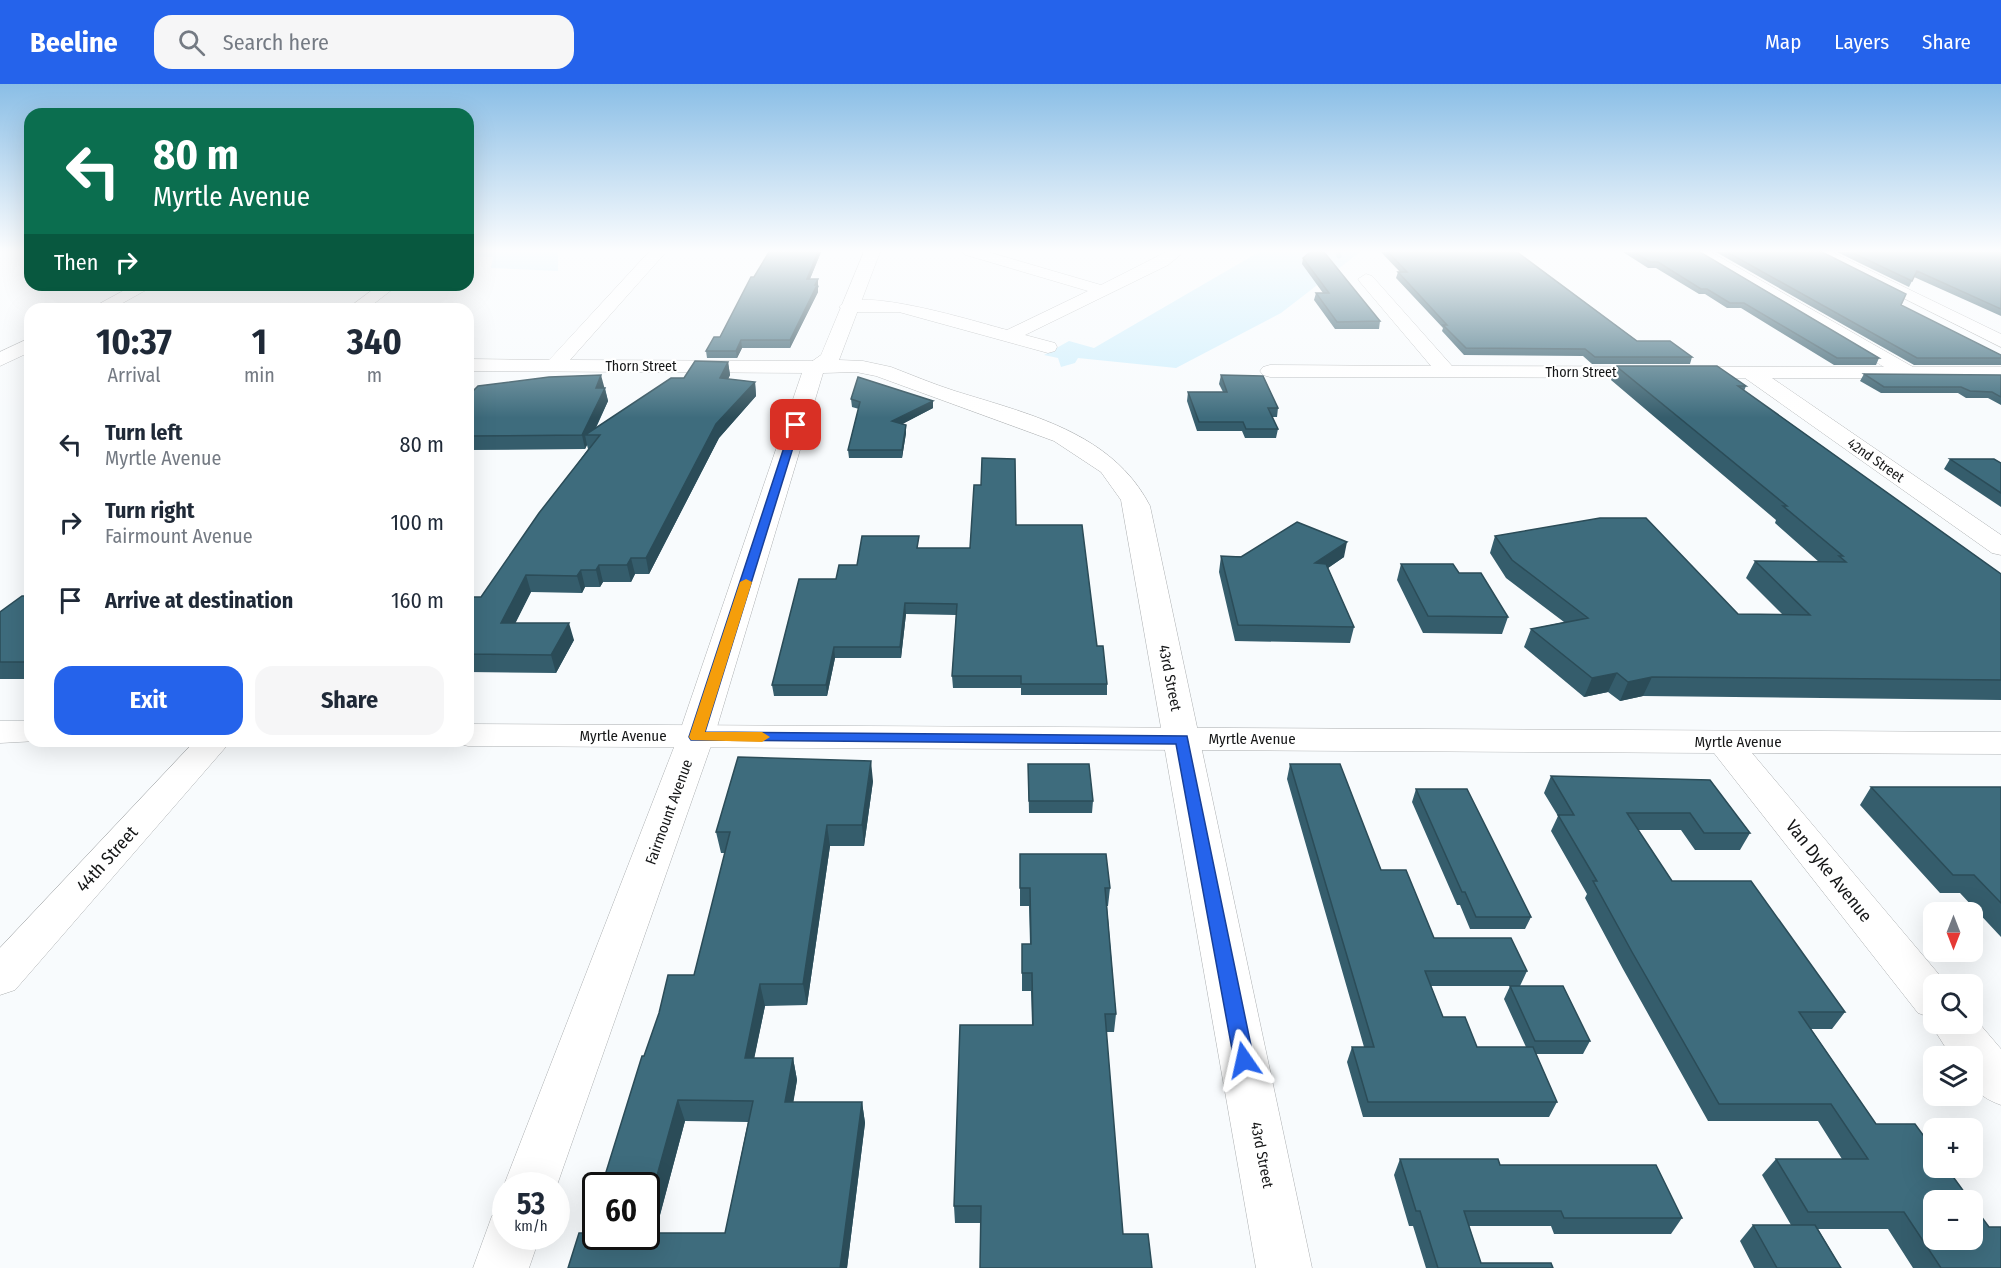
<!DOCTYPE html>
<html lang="en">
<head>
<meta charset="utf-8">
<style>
  body { margin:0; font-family:"Fira Sans Condensed",sans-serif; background:#f6f6f7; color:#1f2937; height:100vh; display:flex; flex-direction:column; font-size:22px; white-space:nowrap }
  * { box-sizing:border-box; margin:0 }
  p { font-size:20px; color:#747a83 }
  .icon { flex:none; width:33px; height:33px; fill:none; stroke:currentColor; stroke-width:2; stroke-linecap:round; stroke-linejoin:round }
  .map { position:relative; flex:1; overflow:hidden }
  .sheet { position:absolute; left:24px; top:219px; width:450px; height:444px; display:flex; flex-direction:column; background:#fff; border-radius:18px; box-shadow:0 6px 24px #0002 }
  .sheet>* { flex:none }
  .guide { position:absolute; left:24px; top:24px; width:450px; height:183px; border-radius:18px; box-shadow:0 6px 24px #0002; background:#0b6e4f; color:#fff; overflow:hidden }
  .needle { width:39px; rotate:180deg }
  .controls { position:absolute; left:1923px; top:818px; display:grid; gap:12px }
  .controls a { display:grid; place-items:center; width:60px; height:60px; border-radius:12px; background:#fff; box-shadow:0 6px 24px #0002; font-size:30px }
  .speed { position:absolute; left:492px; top:1088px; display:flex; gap:12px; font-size:30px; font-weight:700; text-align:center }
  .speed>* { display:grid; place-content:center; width:78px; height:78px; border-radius:50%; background:#fff; box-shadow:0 6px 24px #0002; line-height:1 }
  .speed small { font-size:15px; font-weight:400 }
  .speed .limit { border:3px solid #111; border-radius:9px; background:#fff; color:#111 }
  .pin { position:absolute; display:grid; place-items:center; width:51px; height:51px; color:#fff; margin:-26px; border-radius:12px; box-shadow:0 3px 9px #0006 }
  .me { position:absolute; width:66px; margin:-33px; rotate:349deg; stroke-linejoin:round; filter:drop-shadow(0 0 4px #0008) }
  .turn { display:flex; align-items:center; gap:21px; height:126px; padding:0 30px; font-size:27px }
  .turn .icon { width:78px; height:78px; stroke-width:2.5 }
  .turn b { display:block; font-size:42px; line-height:51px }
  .then { display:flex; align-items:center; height:57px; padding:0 30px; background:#0003; gap:12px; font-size:22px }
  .eta { display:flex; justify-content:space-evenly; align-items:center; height:102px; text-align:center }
  .eta b { font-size:36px; font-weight:700; line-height:42px }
  .primary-button { display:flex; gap:12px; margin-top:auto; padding:12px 30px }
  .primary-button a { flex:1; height:69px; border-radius:18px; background:#2563eb; color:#fff; font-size:24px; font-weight:700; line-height:69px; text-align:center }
  .primary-button a+a { background:#f6f6f7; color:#1f2937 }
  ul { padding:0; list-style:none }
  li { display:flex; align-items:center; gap:18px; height:78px; padding:0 30px }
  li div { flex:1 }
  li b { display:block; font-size:22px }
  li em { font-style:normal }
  header { display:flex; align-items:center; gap:36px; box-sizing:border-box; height:84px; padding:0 30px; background:#2563eb; color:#fff }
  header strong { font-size:28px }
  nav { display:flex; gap:33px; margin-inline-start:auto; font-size:21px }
  .search { width:420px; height:54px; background:#f6f6f7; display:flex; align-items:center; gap:15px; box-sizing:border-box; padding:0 21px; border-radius:18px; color:#747a83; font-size:22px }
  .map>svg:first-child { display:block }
  .green { fill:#d1f0fd }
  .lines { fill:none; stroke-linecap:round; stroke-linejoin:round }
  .stream { stroke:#9ecee2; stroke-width:5 }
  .street-casing { stroke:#adb0b2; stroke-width:1 }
  .primary-casing { stroke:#adb0b2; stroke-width:1 }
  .street { fill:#fff; fill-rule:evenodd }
  .primary { fill:#fff; fill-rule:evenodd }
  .wall { fill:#355d6c; fill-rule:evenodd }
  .shaded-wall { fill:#2b4c58 }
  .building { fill:#3e6c7d; stroke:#2b4c58; stroke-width:1.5 }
  .route { fill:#2563eb; stroke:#184099; stroke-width:1.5 }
  .slow { fill:#f59e0b }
  .labels { text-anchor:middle; stroke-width:4.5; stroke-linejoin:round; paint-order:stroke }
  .far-street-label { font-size:14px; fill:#151617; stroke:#fff }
  .street-label { font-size:15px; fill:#151617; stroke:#fff }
  .near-street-label { font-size:18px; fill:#151617; stroke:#fff }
</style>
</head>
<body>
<header>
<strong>Beeline</strong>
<div class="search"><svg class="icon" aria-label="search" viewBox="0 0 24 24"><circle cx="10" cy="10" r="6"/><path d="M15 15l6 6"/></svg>Search here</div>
<nav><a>Map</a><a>Layers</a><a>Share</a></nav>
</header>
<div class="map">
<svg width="2001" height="1184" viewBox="0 0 2001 1184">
  <rect width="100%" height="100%" fill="#f8fbfd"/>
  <path class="green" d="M468,168H558V187L491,184L493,173L468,172Z
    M1259,168H1360L1281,229L1176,284L1078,274L1075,279L1061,283L1058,274L1044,271L1069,257L1094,264Z"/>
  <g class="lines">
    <path class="stream" d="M1338,168L1339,172"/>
    <g class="street-casing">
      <path id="street" d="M649,168H666L570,276L814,277L824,283L814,289L468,287V275L549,276Z
        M963,168H988L1101,201L1166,168H1184L1168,181L1025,251L1055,259L1057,263L1055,267L1048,269L899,228H848L839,223C856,200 980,239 1007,246L1088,207L966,171Z
        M1692,168H1711L1913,283H2001V295L1772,294L2001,451V471L1992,469L1745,294L1270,293L1263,291L1260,287L1263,283L1270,281L1431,282L1360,198L1358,195L1366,190L1372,192L1452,282L1884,283Z
        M1812,168H1832L2001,250V263Z
        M134,201H155L112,225H90Z
        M379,201H398L367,225H347Z
        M30,254V268L0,282V268Z
        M0,637H30V657H37L0,659Z
        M468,640L2001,648V670L1752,669L1947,900H1934V939H1972V931L2001,965V1021C1972,1010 1972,1001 1972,972H1951L1930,939L1932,934L1918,929L1714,669L468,662L456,659L468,657Z
        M195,657H231L15,906L0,911V864Z"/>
    </g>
    <g class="primary-casing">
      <path id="primary" d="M864,168H880L839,276L863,277L891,283C912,291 933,300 955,307C1028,330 1112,348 1150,422L1312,1184H1256L1121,416L1101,388L1054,357L876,292L856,288L823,289L714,653L556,1104V1101H506V1104L504,1101L678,653L804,283L821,271Z
        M506,1127V1152H540L529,1184H473L492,1132Z"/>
    </g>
    <use href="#street" class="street"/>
    <use href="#primary" class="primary"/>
  </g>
  <path class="wall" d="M769,168H821L810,195L819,202L818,204V208L790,264H742L737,274H707L706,267L720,253Z
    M1381,168H1517L1637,257L1692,273L1690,280H1592L1583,272L1464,271L1442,247L1443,244L1396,194L1398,188H1400Z
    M1623,168H1700L1879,274L1876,281H1834L1741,224H1727L1705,210H1699L1656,184H1648Z
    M1716,168H1822L1901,221L2001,271V281H1914Z
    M1837,168H2001V232L1914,193L1909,203Z
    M1303,174L1380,237L1379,245H1335L1314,216L1316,209H1323L1302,180Z
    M728,278L730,291L728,295L755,298L756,312L719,354L649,490H635L631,498H603L600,503H585L582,509L531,508L515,539L574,556L556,589L468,588V513H481L588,365L587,361L585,365L468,366V307L605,304L608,317L596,344L684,294Z
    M1616,282L1746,302L1744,307L2001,490V616L1643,612L1620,617L1608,608L1584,613L1524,563L1531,545L1564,538L1506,494L1490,469L1495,452L1738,530H1782L1746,494L1755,477L1819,478L1775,439L1776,436L1611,296Z
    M1864,290L2001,291V321L1988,314H1966L1958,309H1881L1860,297Z
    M1221,291L1278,324L1277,333H1272L1278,345L1276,354H1245L1242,347H1197L1187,317L1188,308H1223L1219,300Z
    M851,315L933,317V324L902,340L906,349L902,374H849L848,366L859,325L852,323Z
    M1950,375L2001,379V423L1944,385Z
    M1016,441L1097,562L1107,600V611H1021V604H953L952,592L956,531L906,530L901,574H835L827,612H774L772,601L836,495L857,481L919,464H970Z
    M1221,472L1344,473L1328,484L1354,543L1350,559L1235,557L1219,488Z
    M1401,480L1459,489L1508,533L1502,550L1423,549L1397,496Z
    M30,512V595H0V528Z
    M1028,680L1093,717L1092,729H1029Z
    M1290,680L1381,786L1434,854L1527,887L1520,902L1590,957L1583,970H1536L1557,1018L1549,1033H1363L1347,978L1352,963H1364L1287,695ZM1431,902H1510L1504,915L1526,963H1477L1443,933Z
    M1551,692L1710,696L1750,749L1740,766H1695L1681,746H1638L1672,797L1845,928L1832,945H1811L1876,1040L2001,1184H1913L1888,1145H1818L1841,1184H1754L1740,1157L1753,1141H1791L1762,1091L1776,1075H1842L1818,1037H1708L1623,885L1585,814L1587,810L1551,747L1558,732L1544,709Z
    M873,697L864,762H830L807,921L765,922L754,974H793L797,996L793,1018H862L865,1039L847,1184L587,1149L694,891L725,769H721L716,748ZM685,1037L748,1038L725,1149H655Z
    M1871,703H2001V853L1960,809H1940L1860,721Z
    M1416,705L1531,833L1525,845H1470L1460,821H1457L1412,718Z
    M1020,770L1110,804L1108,822H1107L1116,930L1114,948H1106L1123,1150L1152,1184L980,1139H955L954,1122L1032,941L1031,907H1022V860H1030L1029,822H1020Z
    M1400,1075L1500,1081L1682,1134L1671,1150H1554L1551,1142H1469L1481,1179L1553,1184H1426L1413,1142H1409L1394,1091Z"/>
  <path class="shaded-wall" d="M818,168H821L807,202V195Z
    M818,195V208L790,264V256Z
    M741,256L742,264L737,274L736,267Z
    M728,278L730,291L722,308L720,294Z
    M601,291L608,317L592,351H585L587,361L585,365L582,351L596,304Z
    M755,298L756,312L719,354L649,490L646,474L716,340Z
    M933,317V324L893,345L892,337Z
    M906,341V349L902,374V366Z
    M1347,458L1344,473L1312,495L1315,479Z
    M631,474L635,490L631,498L627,481Z
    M599,481L603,498L600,503L596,486Z
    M581,486L585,503L582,509L577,492Z
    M526,491L531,508L507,556L501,539Z
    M905,519L906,530L901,574L900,563Z
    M569,539L574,556L556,589L551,571Z
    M834,563L835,574L827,612L826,601Z
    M1617,589L1608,608L1584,613L1592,594Z
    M1652,593L1643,612L1620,617L1628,598Z
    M871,677L873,697L864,762L862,741Z
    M827,741L830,762L807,921L803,900Z
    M760,900L765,922L750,995L745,974Z
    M793,974L797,996L790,1039L785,1018Z
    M678,1016L685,1037L650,1169L646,1152V1131Z
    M862,1018L865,1039L847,1184H840Z"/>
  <path class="building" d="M769,168H818L807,195H818L815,201H817L790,256H741L736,267H706L714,253H720L751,193H754Z
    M1310,168H1324L1380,237L1337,238L1316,209H1329L1303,174Z
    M1388,168H1517L1637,257H1670L1692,273H1595L1585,265L1466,264L1443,241H1447L1398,188H1407Z
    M1634,168H1700L1879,274H1837L1744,219H1730L1707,205H1701L1658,178H1650Z
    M1727,168H1822L1906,210L1901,221L2001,271V274H1917Z
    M1851,168H2001V225L1917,187L1912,197Z
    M695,277L728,278L720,294L755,298L716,340L646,474H631L627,481H599L596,486H581L577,492L526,491L501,539H569L551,571L468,570V513H481L539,429L600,351H585L671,294H684Z
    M1616,282H1717L1746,302H1738L2001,490V596L1652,593L1628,598L1617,589L1592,594L1531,545L1588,534L1512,476L1495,452L1600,434H1646L1738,530L1810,531L1755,477L1846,478L1839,472H1843L1783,422H1787Z
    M1864,290L2001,291V313L1992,308L1970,307L1961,303H1884Z
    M601,291L596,304H605L582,351L468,352V307H473L478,302L549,293Z
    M1221,291L1263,292L1278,324H1268L1278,345H1246L1243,338H1199L1188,308H1227Z
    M858,293L933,317L892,337L906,341L902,366H848L860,318L851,315Z
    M982,374L1015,375L1016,441H1082L1097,562H1103L1107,600H1021V592H952L957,520L905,519L900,563H834L826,601H772L799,495H836L839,481H857L862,452H919L917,464H970L974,401H981Z
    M1950,375H1994L2001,379V409Z
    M1297,438L1347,458L1315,479L1326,480L1354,543L1238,541L1221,472L1241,473Z
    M1401,480H1453L1459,489H1481L1508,533L1428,532Z
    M22,512H30V578H0V528Z
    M738,673L871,677L862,741H827L803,900H760L745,974H793L785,1018H862L840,1184H568L579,1149H587L596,1120V1152H646V1149H725L753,1017L678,1016L646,1131V1101H602L642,972H644L659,929L668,891H694L730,748H716Z
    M1028,680H1089L1093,717H1029Z
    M1290,680H1340L1381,786H1406L1434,854H1511L1527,887H1425L1443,933H1465L1477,963H1533L1557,1018H1368L1352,963H1374Z
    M1551,692L1710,696L1750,749H1704L1690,729H1627L1672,797H1751L1845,928H1799L1876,1040H1915L1934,1066V1083H1946L1970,1116H1934V1155H1972V1120L1989,1143H2001V1184H1941L1904,1128H1808L1776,1075H1868L1831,1020H1719L1632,868L1593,797H1597L1558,731H1574Z
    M1871,703H2001V819L1974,791H1953Z
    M1416,705H1467L1531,833H1476L1465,808H1462Z
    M1020,770H1106L1110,804H1105L1116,930H1105L1123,1150H1148L1152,1184H980L981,1122H954L960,941H1033L1032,889H1022V860H1031L1030,804H1020Z
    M1510,902H1563L1590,957H1535Z
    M1400,1075H1498L1500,1081H1656L1682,1134H1564L1561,1127H1464L1481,1179H1551L1553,1184H1438L1420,1127H1416Z
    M1753,1141H1815L1841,1184H1777Z"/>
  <linearGradient id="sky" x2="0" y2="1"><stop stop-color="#8abee6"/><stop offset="0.5" stop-color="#fcfdfe"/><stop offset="1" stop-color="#fcfdfe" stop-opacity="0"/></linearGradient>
  <rect width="2001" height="334" fill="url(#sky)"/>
  <path class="route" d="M792,339L800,341L705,648L1187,652L1254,976L1251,983L1244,985L1237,983L1234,976L1176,660L691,656L689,653Z"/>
  <path class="slow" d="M746,495L752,498L705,648H762L770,653L762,658L691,656L689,653L740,498Z"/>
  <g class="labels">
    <g class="far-street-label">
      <text x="641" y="287">Thorn Street</text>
      <text x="1581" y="293">Thorn Street</text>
      <text transform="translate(1876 376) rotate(35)" y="5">42nd Street</text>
    </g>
    <g class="street-label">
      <text transform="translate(1170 594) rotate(79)" y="5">43rd Street</text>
      <text x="623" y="657">Myrtle Avenue</text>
      <text x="1252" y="660">Myrtle Avenue</text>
      <text x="1738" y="663">Myrtle Avenue</text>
      <text transform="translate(669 728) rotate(-70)" y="5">Fairmount Avenue</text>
      <text transform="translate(1262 1071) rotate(79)" y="5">43rd Street</text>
    </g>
    <g class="near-street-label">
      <text transform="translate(107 775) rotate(-48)" y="6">44th Street</text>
      <text transform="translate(1829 787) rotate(51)" y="6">Van Dyke Avenue</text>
    </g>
  </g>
</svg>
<div class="controls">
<a><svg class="needle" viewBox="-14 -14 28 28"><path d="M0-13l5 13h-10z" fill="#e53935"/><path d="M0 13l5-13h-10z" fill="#747a83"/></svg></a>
<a><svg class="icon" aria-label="search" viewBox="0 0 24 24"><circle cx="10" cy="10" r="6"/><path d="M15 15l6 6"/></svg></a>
<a><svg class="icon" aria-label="layers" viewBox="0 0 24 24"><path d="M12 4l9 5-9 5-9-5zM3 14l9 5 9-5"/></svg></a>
<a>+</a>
<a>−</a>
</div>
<div class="speed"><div>53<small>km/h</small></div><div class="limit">60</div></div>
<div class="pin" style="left:796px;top:341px;background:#d93025"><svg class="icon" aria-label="arrive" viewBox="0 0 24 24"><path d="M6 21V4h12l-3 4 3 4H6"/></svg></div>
<svg class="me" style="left:1244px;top:976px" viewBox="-20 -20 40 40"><path d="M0-17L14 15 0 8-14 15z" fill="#2563eb" stroke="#fff" stroke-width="4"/></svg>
<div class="guide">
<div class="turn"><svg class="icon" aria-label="left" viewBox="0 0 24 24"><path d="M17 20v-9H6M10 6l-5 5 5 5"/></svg><div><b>80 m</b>Myrtle Avenue</div></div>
<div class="then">Then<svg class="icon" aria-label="right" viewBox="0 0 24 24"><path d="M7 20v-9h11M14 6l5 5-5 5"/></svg></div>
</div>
<section class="sheet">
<div class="eta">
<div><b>10:37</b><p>Arrival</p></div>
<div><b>1</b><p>min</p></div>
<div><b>340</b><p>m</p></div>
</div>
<ul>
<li><svg class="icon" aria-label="left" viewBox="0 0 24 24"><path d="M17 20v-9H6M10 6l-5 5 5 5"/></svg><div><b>Turn left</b><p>Myrtle Avenue</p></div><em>80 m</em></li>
<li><svg class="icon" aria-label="right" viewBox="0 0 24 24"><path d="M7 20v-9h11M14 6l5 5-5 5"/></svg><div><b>Turn right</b><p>Fairmount Avenue</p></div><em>100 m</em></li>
<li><svg class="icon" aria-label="arrive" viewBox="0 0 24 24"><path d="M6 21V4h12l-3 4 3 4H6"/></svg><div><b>Arrive at destination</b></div><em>160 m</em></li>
</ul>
<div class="primary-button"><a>Exit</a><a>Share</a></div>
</section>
</div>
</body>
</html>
